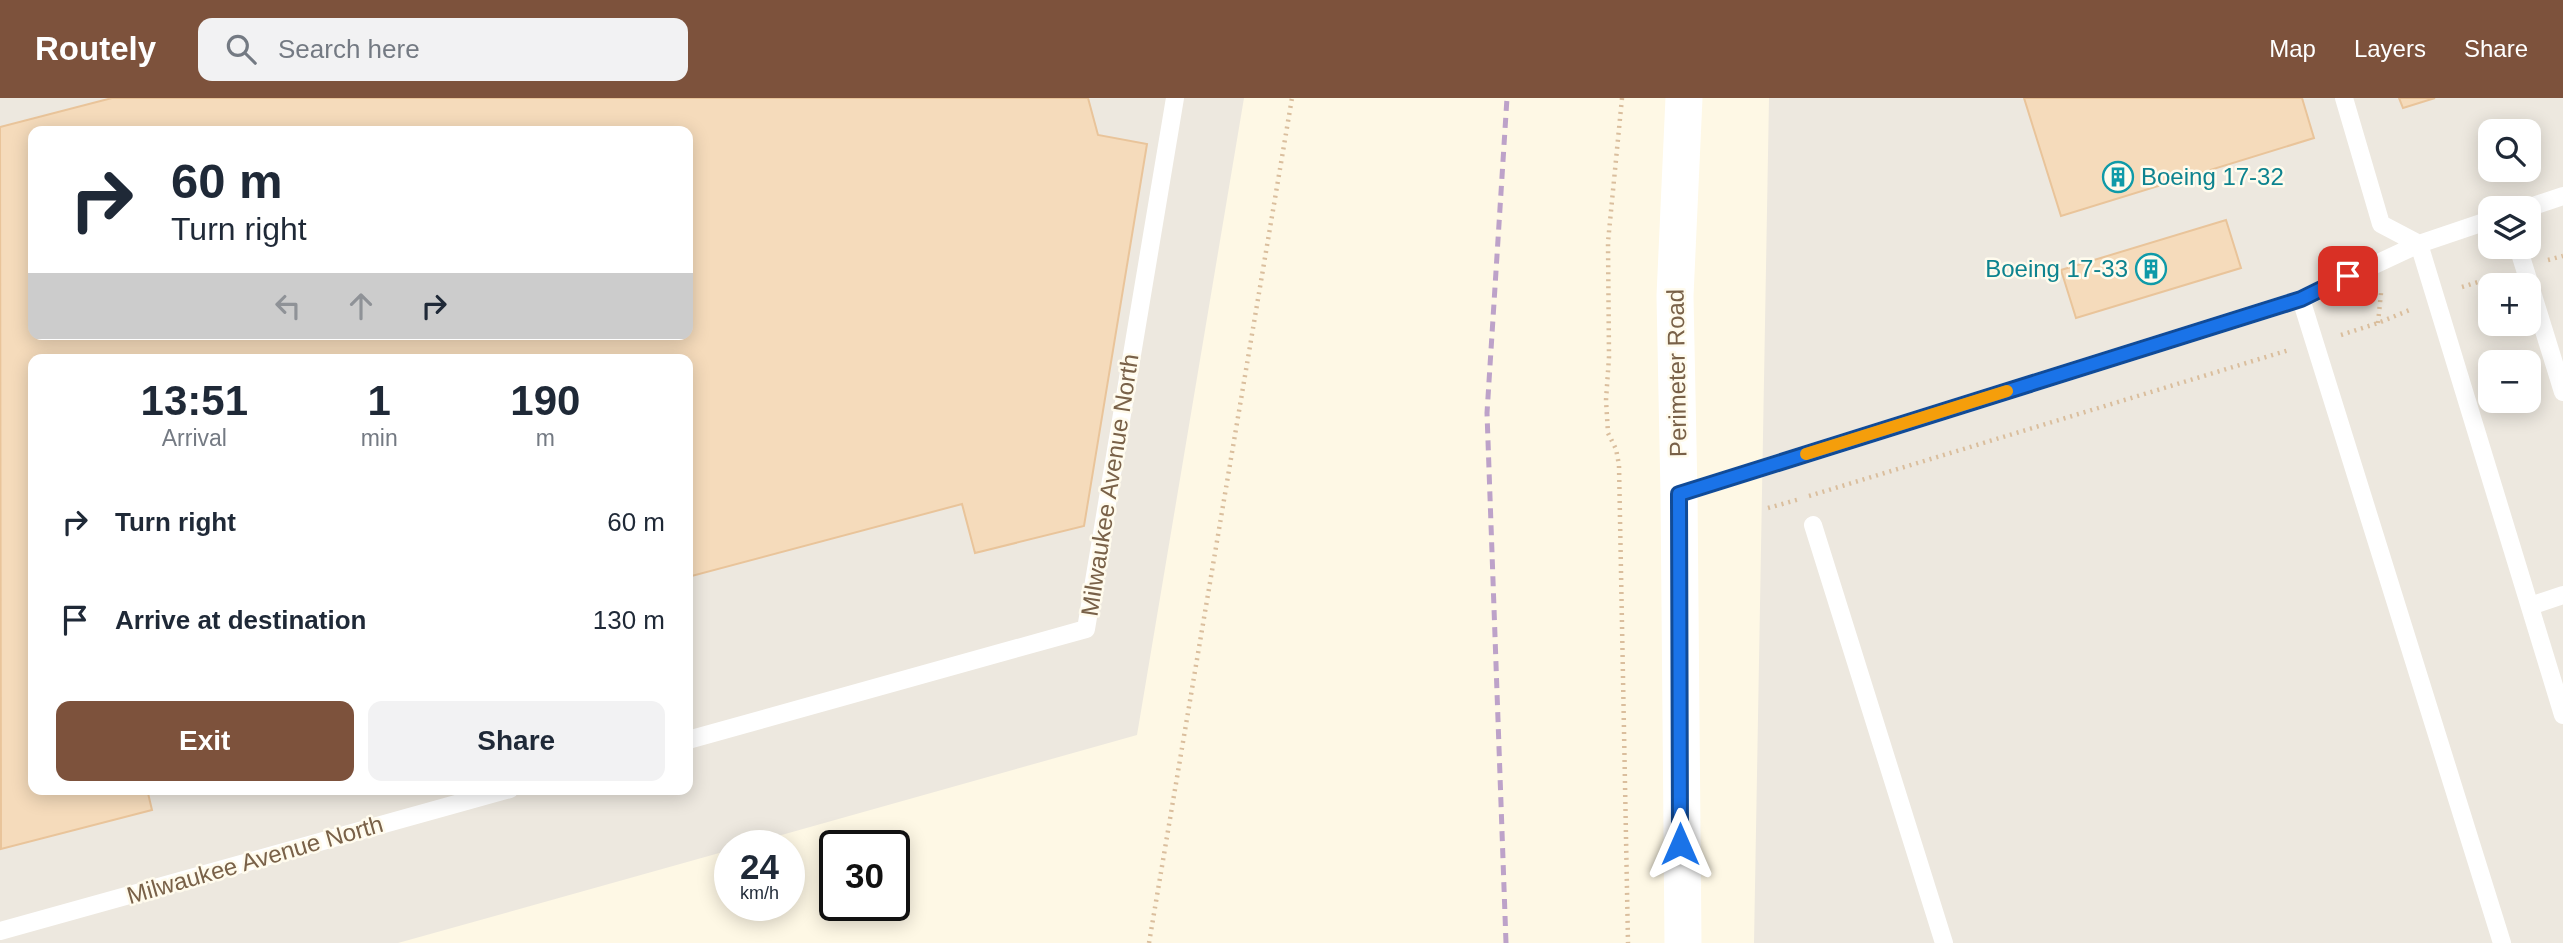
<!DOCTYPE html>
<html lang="en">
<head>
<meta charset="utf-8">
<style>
  body { margin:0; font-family:Helvetica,sans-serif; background:#f2f2f3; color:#1f2937; height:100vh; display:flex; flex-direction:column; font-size:26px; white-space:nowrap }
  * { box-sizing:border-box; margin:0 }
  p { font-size:23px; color:#747a83 }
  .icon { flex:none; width:38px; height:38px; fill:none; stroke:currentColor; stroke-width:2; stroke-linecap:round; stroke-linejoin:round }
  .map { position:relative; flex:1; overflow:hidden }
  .details { position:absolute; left:28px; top:256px; width:665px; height:441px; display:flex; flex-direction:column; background:#fff; border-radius:14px; box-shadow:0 4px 18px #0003 }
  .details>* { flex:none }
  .banner { position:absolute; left:28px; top:28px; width:665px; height:214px; border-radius:14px; box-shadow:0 4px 18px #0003; background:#fff; color:#1f2937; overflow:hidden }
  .controls { position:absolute; left:2478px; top:21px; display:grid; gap:14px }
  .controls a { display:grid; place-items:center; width:63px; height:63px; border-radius:14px; background:#fff; box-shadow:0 4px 18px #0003; font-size:35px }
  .speed { position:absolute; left:714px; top:732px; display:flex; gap:14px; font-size:35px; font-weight:700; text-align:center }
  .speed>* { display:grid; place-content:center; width:91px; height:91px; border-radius:50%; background:#fff; box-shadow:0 4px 18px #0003; line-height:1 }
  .speed small { font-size:18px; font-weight:400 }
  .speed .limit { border:4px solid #111; border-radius:10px; background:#fff; color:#111 }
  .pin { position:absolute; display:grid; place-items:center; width:60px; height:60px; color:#fff; margin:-30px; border-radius:14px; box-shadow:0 4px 10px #0006 }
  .me { position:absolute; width:77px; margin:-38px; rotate:0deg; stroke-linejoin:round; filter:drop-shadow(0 0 5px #0008) }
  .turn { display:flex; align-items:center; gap:24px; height:147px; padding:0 28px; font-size:32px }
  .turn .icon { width:91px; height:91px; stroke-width:2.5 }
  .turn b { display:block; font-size:49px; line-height:60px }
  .lanes { display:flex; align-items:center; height:66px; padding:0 28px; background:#0003; justify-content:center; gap:35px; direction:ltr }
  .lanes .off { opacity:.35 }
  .eta { display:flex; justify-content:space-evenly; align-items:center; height:119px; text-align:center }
  .eta b { font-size:42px; font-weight:700; line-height:49px }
  .action { display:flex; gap:14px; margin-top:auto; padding:14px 28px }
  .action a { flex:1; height:80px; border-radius:14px; background:#7d523c; color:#fff; font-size:28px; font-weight:700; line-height:80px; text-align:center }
  .action a+a { background:#f2f2f3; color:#1f2937 }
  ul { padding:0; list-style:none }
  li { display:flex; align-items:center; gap:21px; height:98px; padding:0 28px }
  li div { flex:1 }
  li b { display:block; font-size:26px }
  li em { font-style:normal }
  header { display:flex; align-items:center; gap:42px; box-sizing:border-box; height:98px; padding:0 35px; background:#7d523c; color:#fff }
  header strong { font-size:33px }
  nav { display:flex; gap:38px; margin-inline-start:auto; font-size:24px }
  .search { width:490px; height:63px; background:#f2f2f3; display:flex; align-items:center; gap:18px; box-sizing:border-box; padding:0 24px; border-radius:14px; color:#747a83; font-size:26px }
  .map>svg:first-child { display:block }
  .industrial { fill:#ede8df; fill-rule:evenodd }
  .building { fill:#f5dbbb; stroke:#e9c49a; stroke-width:2; fill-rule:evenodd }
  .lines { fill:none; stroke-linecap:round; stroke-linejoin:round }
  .path { stroke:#dabe9d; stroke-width:4.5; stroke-dasharray:2 5; stroke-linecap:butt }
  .lane { stroke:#fff; stroke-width:18 }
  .street { stroke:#fff; stroke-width:37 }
  .rail { stroke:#bda2c9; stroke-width:5; stroke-dasharray:10 7; stroke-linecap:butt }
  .route-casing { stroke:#114b97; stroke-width:18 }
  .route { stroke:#1a73e8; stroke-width:12 }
  .slow { stroke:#f59e0b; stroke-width:12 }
  .labels { text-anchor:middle; stroke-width:5; stroke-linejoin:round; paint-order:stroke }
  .culture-label { font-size:24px; fill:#0d838f; stroke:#fffbed; text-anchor:start }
  .street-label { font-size:24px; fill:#796148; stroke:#fffbed }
</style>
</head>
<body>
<header>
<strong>Routely</strong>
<div class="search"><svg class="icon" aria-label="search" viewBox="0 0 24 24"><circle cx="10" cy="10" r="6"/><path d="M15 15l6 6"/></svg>Search here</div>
<nav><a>Map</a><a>Layers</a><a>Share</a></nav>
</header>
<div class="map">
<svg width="2563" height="845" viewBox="0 0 2563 845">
  <rect width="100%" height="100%" fill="#fef8e5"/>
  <path class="industrial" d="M0,0H1244L1137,637L746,747H730V752L398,845H0ZM33,33H688V236H33ZM33,261H688V691H33Z
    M1769,0H2563V845H1754ZM2490,33H2529V72H2490ZM2490,110H2529V149H2490ZM2490,187H2529V226H2490ZM2490,264H2529V303H2490Z"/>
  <path class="building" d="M112,0H1088L1098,37L1147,46L1084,428L975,455L962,406L688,479V261H33V691H147L152,712L1,751L0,29ZM33,33H688V236H33Z
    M2024,0H2302L2314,40L2061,118Z
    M2399,0H2435L2403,10Z
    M2226,122L2241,170L2076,220L2061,172Z"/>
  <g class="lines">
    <path class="path" d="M1622,0L1608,144L1609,259L1606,302L1608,335L1616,351L1619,367L1628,845
      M2548,162L2563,158
      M2462,189L2500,177
      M2378,225L2381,195
      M2341,237L2378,225L2412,211
      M1809,398L2289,252
      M1768,410L1800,401
      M1149,845L1292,0"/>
    <path class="lane" d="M2344,0L2381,126L2419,146L2563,617
      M2527,110L2563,98
      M2518,149L2563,294
      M2301,201L2419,146L2490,122
      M1679,396L2301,201L2502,845
      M1813,427L1944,845
      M2530,508L2563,497
      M688,642L1086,531L1175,0
      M0,833L510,691"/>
    <path class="street" d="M1683,845L1679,396L1675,198L1684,0"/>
    <path class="rail" d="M1506,845L1487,315L1507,0"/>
  </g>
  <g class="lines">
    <g class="route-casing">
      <path id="route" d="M1680,746L1679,396L2301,201L2348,178"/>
    </g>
    <use href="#route" class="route"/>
    <path class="slow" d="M1806,356L2007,293"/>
  </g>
  <defs>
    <g id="building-ring" transform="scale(1.575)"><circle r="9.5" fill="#fffbed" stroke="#0f9aa8" stroke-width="1.5"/><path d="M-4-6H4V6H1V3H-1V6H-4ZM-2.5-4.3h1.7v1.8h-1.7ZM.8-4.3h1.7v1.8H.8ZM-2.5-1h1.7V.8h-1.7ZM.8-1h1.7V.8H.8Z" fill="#0f9aa8"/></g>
  </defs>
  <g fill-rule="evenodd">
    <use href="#building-ring" x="2118" y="79"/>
    <use href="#building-ring" x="2151" y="171"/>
  </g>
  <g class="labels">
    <g class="culture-label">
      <text x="2141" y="87">Boeing 17-32</text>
      <text x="2128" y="179" text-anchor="end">Boeing 17-33</text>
    </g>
    <g class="street-label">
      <text transform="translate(1677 275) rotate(-91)" y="8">Perimeter Road</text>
      <text transform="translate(1110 387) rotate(-81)" y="8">Milwaukee Avenue North</text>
      <text transform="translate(255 762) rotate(-16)" y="8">Milwaukee Avenue North</text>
    </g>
  </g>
</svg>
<div class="controls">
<a><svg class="icon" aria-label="search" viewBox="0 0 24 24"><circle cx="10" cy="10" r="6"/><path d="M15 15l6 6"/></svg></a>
<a><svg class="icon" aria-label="layers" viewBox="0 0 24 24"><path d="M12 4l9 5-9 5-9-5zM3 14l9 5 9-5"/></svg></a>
<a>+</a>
<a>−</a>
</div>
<div class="speed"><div>24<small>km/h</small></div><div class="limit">30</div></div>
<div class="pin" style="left:2348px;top:178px;background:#d93025"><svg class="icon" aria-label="arrive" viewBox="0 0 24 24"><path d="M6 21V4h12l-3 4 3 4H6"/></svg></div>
<svg class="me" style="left:1680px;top:746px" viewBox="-20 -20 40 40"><path d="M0-17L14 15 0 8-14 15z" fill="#1a73e8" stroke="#fff" stroke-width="4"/></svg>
<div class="banner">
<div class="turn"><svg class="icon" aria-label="right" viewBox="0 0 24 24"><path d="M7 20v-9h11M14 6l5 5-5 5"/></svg><div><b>60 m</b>Turn right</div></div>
<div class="lanes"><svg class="icon off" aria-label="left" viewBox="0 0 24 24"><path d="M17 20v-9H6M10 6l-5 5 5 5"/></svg><svg class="icon off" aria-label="ahead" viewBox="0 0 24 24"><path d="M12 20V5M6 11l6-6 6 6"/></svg><svg class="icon" aria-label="right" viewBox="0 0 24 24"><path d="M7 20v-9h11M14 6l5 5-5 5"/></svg></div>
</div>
<section class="details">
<div class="eta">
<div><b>13:51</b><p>Arrival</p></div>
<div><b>1</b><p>min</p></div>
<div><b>190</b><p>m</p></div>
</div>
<ul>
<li><svg class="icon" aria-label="right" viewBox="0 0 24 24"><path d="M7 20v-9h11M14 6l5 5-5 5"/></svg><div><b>Turn right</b></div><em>60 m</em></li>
<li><svg class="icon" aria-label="arrive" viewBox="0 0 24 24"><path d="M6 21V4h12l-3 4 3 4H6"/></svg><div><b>Arrive at destination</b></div><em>130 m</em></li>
</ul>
<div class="action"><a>Exit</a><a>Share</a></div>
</section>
</div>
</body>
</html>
